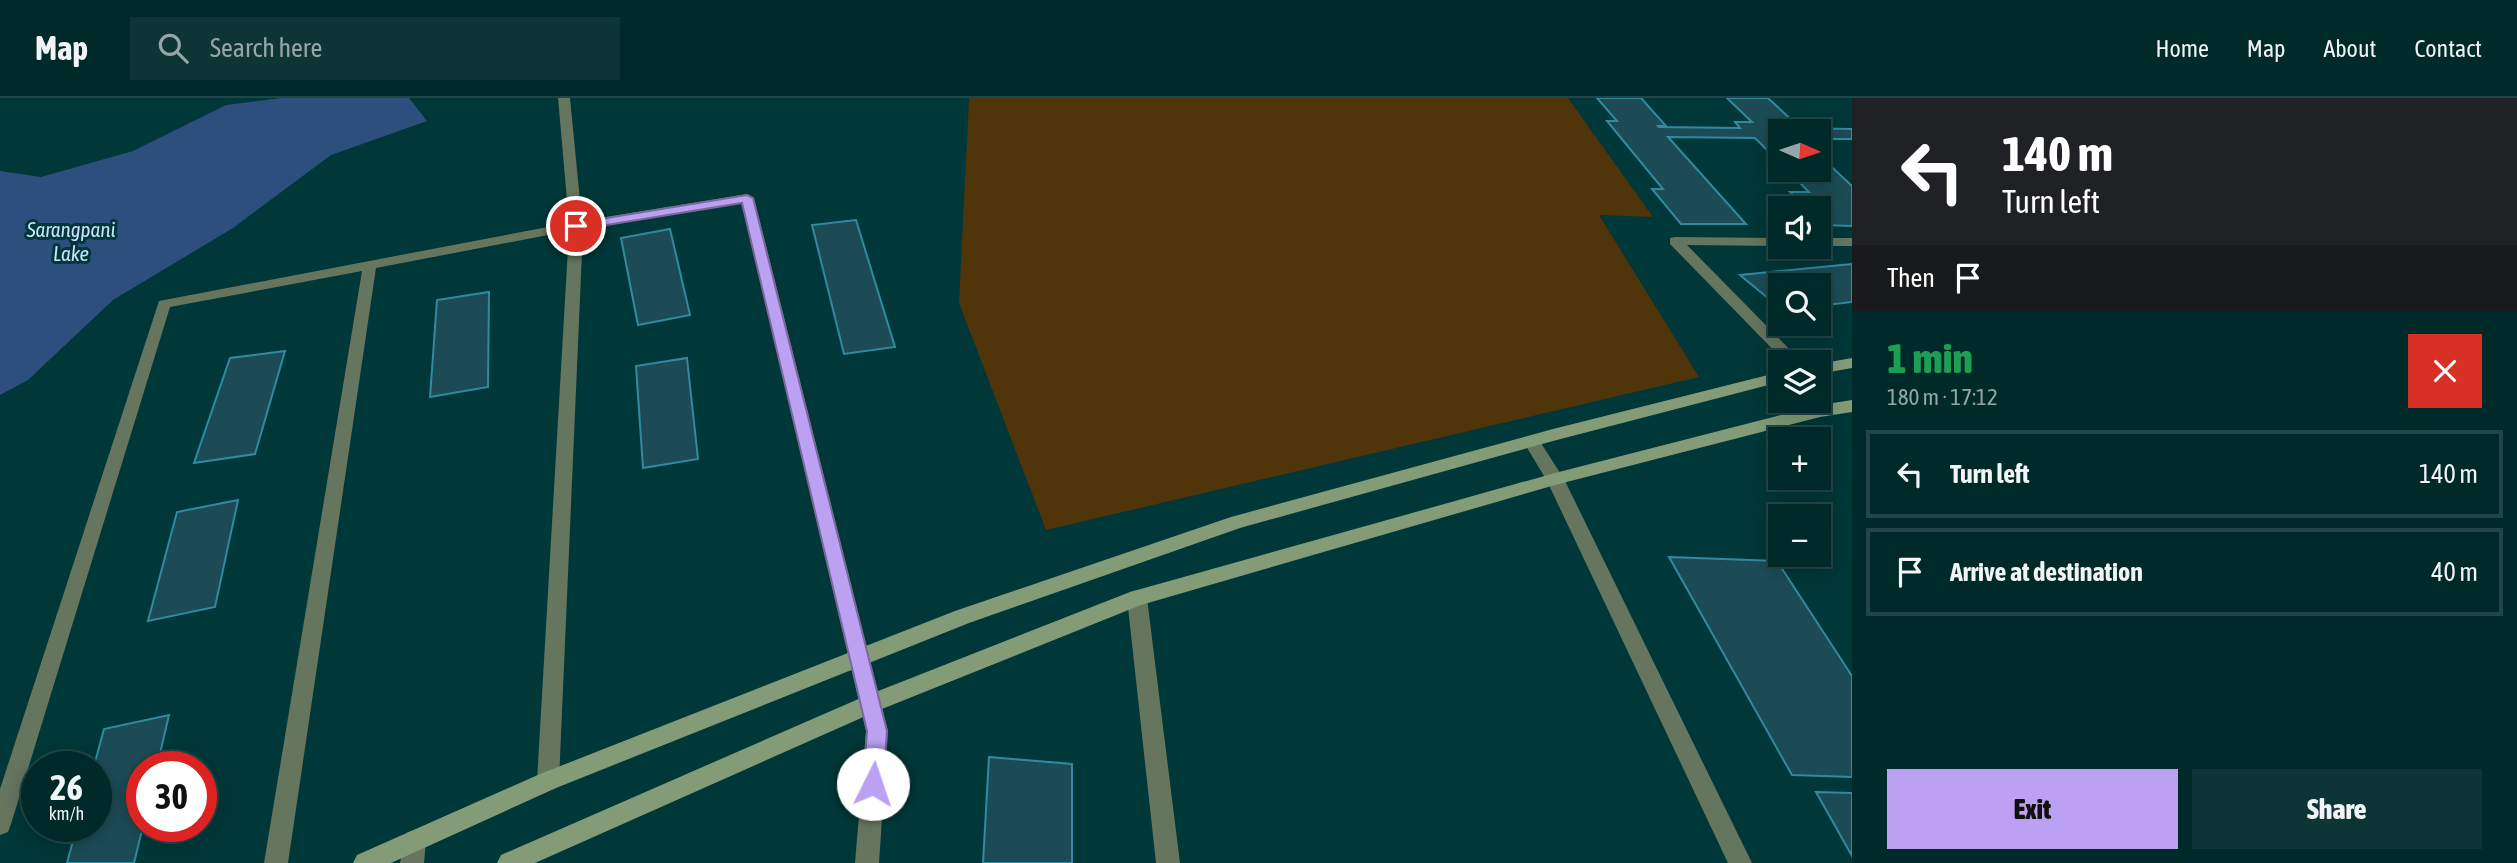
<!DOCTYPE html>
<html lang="en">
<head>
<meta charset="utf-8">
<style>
  body { margin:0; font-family:"Asap Condensed",sans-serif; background:#0e3536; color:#f1f3f6; height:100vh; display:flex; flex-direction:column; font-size:26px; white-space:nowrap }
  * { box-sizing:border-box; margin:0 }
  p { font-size:23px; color:#95a6a8 }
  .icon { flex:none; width:38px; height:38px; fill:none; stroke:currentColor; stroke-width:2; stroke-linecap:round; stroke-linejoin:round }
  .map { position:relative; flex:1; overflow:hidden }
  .sheet { display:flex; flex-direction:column; background:#00292a; width:665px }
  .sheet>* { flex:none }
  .guide { background:#202124; color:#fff; overflow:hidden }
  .needle { width:46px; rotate:93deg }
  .fabs { position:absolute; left:1768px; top:21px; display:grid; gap:14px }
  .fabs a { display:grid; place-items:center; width:63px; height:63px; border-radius:0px; background:#00292a; box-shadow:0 4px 18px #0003,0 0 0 2px #224547; font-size:35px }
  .speed { position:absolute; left:21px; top:653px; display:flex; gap:14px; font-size:35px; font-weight:700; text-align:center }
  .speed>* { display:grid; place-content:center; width:91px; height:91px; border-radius:50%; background:#00292a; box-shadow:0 4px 18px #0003,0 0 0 2px #224547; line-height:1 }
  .speed small { font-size:18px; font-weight:400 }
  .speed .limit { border:10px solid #d22; background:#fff; color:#111 }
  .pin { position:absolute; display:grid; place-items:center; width:60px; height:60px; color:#fff; margin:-30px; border:4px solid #fff; border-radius:50%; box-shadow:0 2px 7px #0007 }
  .me { position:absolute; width:77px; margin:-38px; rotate:4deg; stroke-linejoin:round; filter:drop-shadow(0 0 5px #0008) }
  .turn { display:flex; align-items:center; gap:24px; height:147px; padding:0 35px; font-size:32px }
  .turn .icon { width:91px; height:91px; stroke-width:2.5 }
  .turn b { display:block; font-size:49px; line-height:60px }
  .then { display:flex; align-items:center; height:66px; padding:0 35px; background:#0003; gap:14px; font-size:26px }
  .round { display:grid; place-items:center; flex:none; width:74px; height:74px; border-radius:0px; background:#0e3536 }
  .overview { display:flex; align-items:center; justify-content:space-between; height:119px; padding:0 35px }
  h1 { font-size:42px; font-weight:800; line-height:52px; color:#1e9e55 }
  .button { display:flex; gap:14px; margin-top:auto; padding:14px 35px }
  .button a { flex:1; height:80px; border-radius:0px; background:#bca0f2; color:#111; font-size:28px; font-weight:800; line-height:80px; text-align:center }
  .button a+a { background:#0e3536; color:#f1f3f6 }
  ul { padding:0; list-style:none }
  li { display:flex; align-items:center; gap:21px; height:88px; margin:0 14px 10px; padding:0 21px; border:4px solid #224547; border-radius:0px }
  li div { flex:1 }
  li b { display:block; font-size:26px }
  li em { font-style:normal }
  header { display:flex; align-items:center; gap:42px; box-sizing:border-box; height:98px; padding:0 35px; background:#00292a; border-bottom:2px solid #224547 }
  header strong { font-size:33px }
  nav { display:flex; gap:38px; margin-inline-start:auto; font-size:24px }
  .search { width:490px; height:63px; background:#0e3536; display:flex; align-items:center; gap:18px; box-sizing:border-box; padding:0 24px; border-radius:0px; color:#95a6a8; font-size:26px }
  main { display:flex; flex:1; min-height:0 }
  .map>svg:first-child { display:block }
  .green { fill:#4f3509 }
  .water { fill:#2c4f7d }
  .building { fill:#1c4b56; stroke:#308b9f; stroke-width:2 }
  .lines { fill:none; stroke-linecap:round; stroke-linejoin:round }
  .minor { fill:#65755e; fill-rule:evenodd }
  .secondary { fill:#839c77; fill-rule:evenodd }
  .route { fill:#bca0f2; stroke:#7a689d; stroke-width:2 }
  .labels { text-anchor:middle; stroke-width:6; stroke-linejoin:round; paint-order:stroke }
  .far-water-label { font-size:21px; font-style:italic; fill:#cbe1fe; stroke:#003738 }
</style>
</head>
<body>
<header>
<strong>Map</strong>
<div class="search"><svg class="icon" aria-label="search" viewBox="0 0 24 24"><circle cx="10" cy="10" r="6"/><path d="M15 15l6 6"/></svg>Search here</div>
<nav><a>Home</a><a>Map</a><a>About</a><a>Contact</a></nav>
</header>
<main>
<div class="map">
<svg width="1852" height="765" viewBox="0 0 1852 765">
  <rect width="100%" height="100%" fill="#003738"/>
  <path class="green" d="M969,0H1568L1653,119L1599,117L1699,279L1046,432L959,205Z"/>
  <path class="water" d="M281,0H409L427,23L331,57L233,130L113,202L28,282L0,297V73L41,79L133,53L226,7Z"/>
  <path class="building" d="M1597,0H1641L1666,28H1658L1659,29L1740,30L1735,24H1752L1727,0H1768L1796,26H1786L1790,30L1852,31V41H1818V33H1780V65L1755,40L1668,39L1746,126H1681L1652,91H1663L1607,23H1617Z
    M1818,56L1852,88V128L1823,127L1818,122V110H1806L1790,94H1809L1787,72H1818Z
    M856,122L895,249L844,256L812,127Z
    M670,131L690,217L638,227L621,140Z
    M1852,166V204L1818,208V187H1780V210L1740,177Z
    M489,194L488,289L430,299L437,202Z
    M285,253L255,356L194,365L230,260Z
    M687,260L698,361L643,370L636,268Z
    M238,402L215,509L148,523L177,414Z
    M1669,459L1777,463L1852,578V679L1792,677Z
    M169,617L157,668H142L143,728L134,765H67L77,728H96V668H94L104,631Z
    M989,659L1072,666V765H983Z
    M1816,694L1852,695V758Z"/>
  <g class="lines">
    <path class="minor" d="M558,0H570L582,123L747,96L754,100L888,633L879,765H855L866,633L742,105L583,131L559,683L556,690L548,693L540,690L537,683L569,133L376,170L288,765H264L362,173L170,209L11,726L8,734L0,737V691L159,203L569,125Z
      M1675,139L1780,140V148L1687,147L1802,264H1785L1670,146V140Z
      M1818,140H1852V148H1818Z
      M1531,337L1537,339L1564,381L1752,765H1728L1547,383L1523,343Z
      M1137,492L1144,494L1147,500L1180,765H1156L1127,500L1130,494Z
      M414,732L422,735L426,743L424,765H400L406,735Z"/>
    <path class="secondary" d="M1852,260V270L1818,276V266Z
      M1780,274V284L1553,343L1240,430L969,525L556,690L391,765H353L357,757L540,676L955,513L1231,419L1553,331Z
      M1852,302V314L1820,319L1555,387L1141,507L877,613L535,765H497L501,757L863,599L1130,494L1555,375L1820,307Z"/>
  </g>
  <path class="route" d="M747,97L753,100L887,633L883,686L880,692L873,695L866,692L863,686L867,633L742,105L576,132L570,128L576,125Z"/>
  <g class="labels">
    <g class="far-water-label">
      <text x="71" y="139">Sarangpani<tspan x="71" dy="24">Lake</tspan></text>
    </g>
  </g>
</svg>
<div class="fabs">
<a><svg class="needle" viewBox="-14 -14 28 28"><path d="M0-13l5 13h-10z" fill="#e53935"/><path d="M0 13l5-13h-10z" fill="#95a6a8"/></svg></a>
<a><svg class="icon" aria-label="sound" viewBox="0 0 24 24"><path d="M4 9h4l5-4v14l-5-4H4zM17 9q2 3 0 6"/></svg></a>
<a><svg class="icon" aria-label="search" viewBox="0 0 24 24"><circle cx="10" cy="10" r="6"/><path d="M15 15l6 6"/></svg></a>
<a><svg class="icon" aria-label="layers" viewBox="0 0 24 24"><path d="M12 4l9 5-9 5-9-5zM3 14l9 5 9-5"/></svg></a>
<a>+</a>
<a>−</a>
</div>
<div class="speed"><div>26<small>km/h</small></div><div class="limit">30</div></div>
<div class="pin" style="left:576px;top:128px;background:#d93025"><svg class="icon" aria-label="arrive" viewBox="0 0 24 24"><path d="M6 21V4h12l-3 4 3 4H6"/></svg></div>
<svg class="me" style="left:873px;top:686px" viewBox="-20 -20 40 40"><circle r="19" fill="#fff"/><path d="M0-13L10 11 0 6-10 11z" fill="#bca0f2"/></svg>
</div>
<section class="sheet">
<div class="guide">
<div class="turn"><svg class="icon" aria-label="left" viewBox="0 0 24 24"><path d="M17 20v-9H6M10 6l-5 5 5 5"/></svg><div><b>140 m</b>Turn left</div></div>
<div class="then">Then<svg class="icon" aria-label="arrive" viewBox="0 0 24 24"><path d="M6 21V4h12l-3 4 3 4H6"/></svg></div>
</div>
<div class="overview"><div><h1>1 min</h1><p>180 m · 17:12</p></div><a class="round" style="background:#d93025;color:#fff"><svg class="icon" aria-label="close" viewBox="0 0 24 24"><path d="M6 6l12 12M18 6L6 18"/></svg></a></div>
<ul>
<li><svg class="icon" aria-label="left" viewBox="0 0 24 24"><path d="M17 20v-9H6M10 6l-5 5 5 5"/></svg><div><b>Turn left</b></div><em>140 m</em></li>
<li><svg class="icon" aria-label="arrive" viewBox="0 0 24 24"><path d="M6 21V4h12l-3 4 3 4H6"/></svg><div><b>Arrive at destination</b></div><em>40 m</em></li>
</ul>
<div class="button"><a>Exit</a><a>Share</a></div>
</section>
</main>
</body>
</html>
